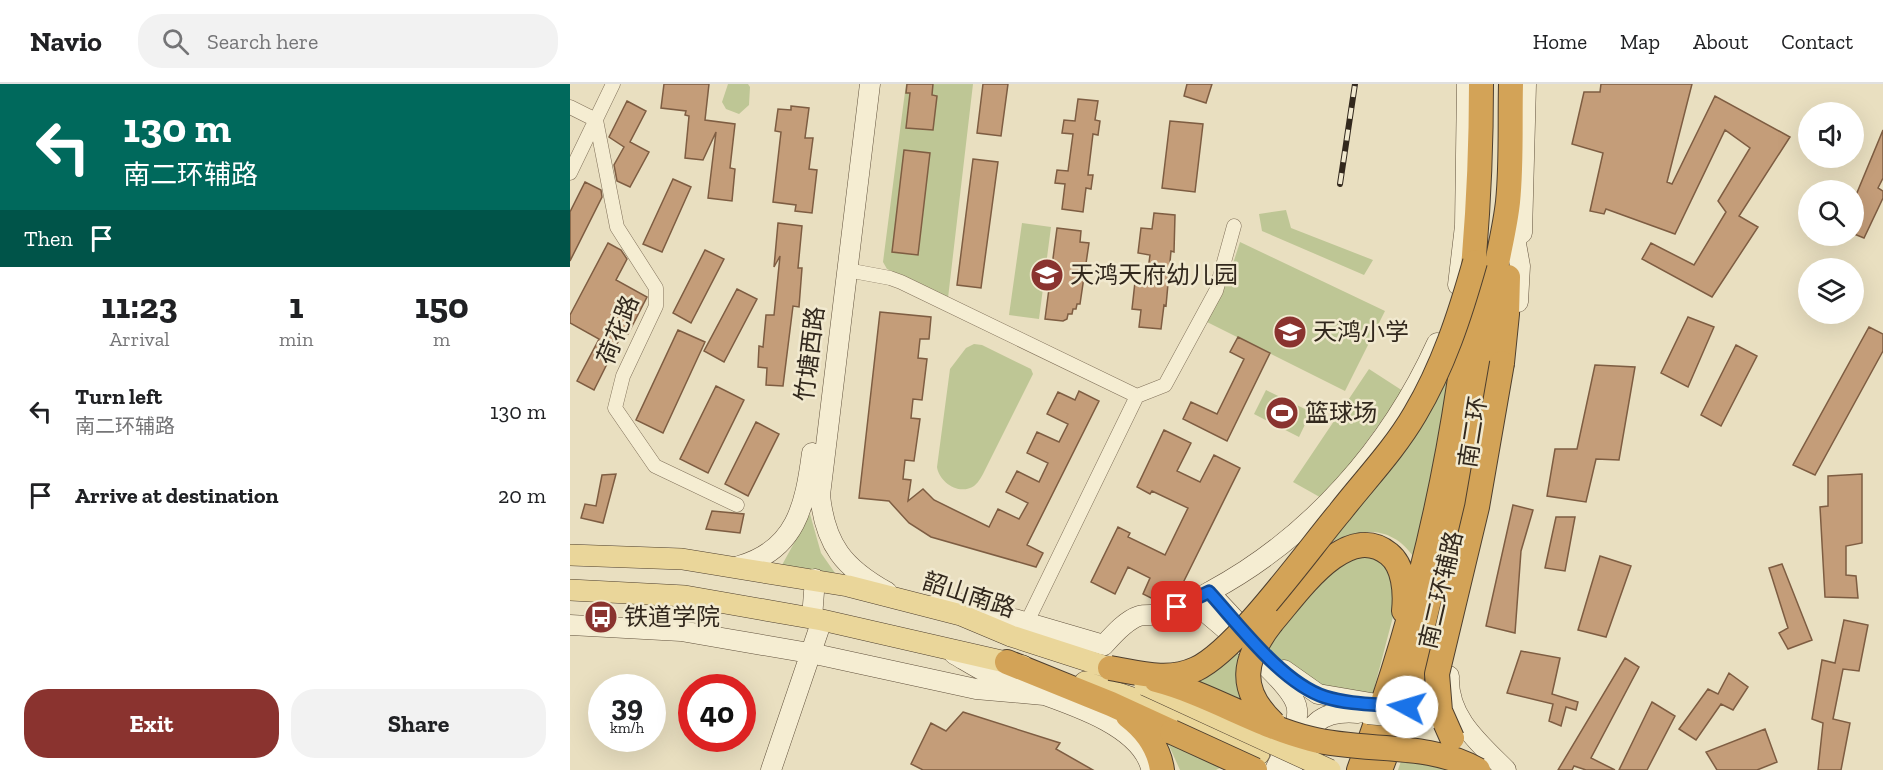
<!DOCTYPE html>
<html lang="en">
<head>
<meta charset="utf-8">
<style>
  body { margin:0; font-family:"Zilla Slab","Noto Sans SC",serif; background:#f2f2f2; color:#202124; height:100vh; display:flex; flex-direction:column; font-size:22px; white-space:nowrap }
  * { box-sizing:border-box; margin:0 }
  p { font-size:20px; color:#757577 }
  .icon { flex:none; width:33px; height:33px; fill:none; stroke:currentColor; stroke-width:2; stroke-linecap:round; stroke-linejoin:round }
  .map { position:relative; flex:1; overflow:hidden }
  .drawer { display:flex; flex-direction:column; background:#fff; width:570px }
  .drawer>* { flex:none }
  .hud { background:#00695c; color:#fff; overflow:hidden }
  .fabs { position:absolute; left:1228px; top:18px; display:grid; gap:12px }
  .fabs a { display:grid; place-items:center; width:66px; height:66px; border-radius:50%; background:#fff; box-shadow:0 6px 24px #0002; font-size:30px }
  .speed { position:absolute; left:18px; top:590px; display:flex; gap:12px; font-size:30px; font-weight:700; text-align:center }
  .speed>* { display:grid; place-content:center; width:78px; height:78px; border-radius:50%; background:#fff; box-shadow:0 6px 24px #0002; line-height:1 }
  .speed small { font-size:15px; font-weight:400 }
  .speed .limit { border:9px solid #d22; background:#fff; color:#111 }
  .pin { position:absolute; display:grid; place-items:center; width:51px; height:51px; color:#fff; margin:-26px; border-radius:12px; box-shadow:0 3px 9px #0006 }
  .me { position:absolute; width:66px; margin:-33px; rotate:276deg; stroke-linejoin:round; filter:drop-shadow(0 0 4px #0008) }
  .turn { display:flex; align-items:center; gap:21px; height:126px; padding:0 24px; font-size:27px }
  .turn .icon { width:78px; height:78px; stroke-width:2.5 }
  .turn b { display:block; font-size:42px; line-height:51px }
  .then { display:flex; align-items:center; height:57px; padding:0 24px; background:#0003; gap:12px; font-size:22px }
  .eta { display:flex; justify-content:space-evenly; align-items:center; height:102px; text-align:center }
  .eta b { font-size:36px; font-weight:800; line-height:42px }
  .action { display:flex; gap:12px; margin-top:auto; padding:12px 24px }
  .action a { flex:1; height:69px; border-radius:24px; background:#8a332f; color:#fff; font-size:24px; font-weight:800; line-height:69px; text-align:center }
  .action a+a { background:#f2f2f2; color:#202124 }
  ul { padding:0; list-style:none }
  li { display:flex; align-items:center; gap:18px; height:84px; padding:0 24px }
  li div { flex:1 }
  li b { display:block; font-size:22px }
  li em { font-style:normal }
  header { display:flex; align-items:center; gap:36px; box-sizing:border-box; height:84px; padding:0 30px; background:#fff; border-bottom:2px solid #e0e0e0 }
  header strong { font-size:28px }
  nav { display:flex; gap:33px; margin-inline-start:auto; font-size:21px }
  .search { width:420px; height:54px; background:#f2f2f2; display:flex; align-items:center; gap:15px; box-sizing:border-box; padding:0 21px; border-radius:24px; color:#757577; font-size:22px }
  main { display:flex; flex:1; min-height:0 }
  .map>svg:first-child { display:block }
  .green { fill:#bec695 }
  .building { fill:#c49d79; stroke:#7e5d42; stroke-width:1.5 }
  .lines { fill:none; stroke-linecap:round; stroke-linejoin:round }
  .street-casing { stroke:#81715a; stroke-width:15 }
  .secondary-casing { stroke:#62523d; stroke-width:21 }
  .primary-casing { stroke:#4e3f2e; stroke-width:22 }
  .highway-casing { stroke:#4e3f2e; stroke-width:26 }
  .street { stroke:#f5edd2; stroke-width:14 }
  .secondary { stroke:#f5edd2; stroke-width:20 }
  .primary { stroke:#ead69a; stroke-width:21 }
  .highway { stroke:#d3a357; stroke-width:24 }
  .rail-casing { stroke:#32281d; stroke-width:6 }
  .rail { stroke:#f1e9cf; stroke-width:4; stroke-dasharray:11; stroke-linecap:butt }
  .secondary-bridge-casing { stroke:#62523d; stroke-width:21; stroke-linecap:butt }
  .primary-bridge-casing { stroke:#4e3f2e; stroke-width:22; stroke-linecap:butt }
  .highway-bridge-casing { stroke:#4e3f2e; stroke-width:26; stroke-linecap:butt }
  .secondary-bridge { stroke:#f5edd2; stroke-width:20 }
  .primary-bridge { stroke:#ead69a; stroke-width:21 }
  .highway-bridge { stroke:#d3a357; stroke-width:24 }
  .route-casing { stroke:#114b97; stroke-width:15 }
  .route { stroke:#1a73e8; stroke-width:10 }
  .labels { text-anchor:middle; stroke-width:5; stroke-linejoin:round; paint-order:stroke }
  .poi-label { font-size:24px; fill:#32281d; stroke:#f1e9cf; text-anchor:start }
  .street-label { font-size:24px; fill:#32281d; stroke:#f1e9cf }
</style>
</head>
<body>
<header>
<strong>Navio</strong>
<div class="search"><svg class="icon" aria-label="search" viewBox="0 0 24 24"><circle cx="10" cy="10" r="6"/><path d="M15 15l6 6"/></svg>Search here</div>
<nav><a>Home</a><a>Map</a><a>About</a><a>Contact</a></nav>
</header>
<main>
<section class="drawer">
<div class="hud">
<div class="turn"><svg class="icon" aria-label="left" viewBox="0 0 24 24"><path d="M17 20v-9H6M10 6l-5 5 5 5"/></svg><div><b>130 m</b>南二环辅路</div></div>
<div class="then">Then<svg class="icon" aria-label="arrive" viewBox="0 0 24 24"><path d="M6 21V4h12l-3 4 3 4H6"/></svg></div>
</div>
<div class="eta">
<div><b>11:23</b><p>Arrival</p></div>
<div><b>1</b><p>min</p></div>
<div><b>150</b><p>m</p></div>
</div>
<ul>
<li><svg class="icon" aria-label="left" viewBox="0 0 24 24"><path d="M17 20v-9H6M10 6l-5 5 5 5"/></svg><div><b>Turn left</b><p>南二环辅路</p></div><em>130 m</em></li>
<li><svg class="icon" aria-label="arrive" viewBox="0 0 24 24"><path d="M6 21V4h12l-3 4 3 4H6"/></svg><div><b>Arrive at destination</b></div><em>20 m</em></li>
</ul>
<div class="action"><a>Exit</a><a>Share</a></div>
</section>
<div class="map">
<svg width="1313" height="686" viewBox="0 0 1313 686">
  <rect width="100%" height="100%" fill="#e9dfc0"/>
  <path class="green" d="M158,0H178L180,3L179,21L169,30L156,25L152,18Z
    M336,0H403L378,214L317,185L313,178Z
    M716,126L721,144L803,176L794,191L692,147L689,130Z
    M452,139L481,143L469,235L439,231Z
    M670,158L815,227L775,307L637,238L657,198Z
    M404,260L412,261L461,285L463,290L413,390C411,394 407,400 404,402C389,412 369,398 367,383L380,285L396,264Z
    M884,266L845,475C820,437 784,445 750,464Z
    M799,285L833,307L755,416L723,398Z
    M696,306L741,328L729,353L684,330Z
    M240,430L251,469L265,489L212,481Z
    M805,467L830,506L803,609C751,606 730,597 694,559L757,483Z
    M676,561V623L621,599C644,591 659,578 676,561Z
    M596,655L657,680L646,686H610Z
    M832,674L887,686H828Z"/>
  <path class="building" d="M94,0H139L135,36L165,40L160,84L165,85L162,117L138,114L146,48L133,76L115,74L119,32L115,31L116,27L91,24Z
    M337,0H363L362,11L367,12L363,46L336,44L340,9H336Z
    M413,0H438L431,52L407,49Z
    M617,0H642L636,19L614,12Z
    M1031,0H1122L1097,98L1102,100L1145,12L1220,53L1169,132L1188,143L1142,213L1072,175L1081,159L1124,181L1156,128L1148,117L1180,64L1155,46L1105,150L1036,125L1034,130L1020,127L1033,69L1002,60L1014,8H1030Z
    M508,15L528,17L525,36L530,37L528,51L523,50L518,91H523L521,105L516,104L513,128L492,125L495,100L485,99L487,86L498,87L503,50L492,49L494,36L505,37Z
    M57,17L76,27L60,58L79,68L60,103L47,97L44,81L54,63L39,53Z
    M221,22L239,24L235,54H243L239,85L247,86L242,129L225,127L226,121L203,118L211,48L205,47L208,25L221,26Z
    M600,37L633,40L625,108L592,104Z
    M1313,46V94L1308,104L1313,107V114L1294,154L1284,150V116Z
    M334,66L360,69L348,171L322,168Z
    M403,75L428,78L411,204L387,201Z
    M103,95L121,103L92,168L73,160Z
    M15,98L31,106L32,113L0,177V128Z
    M584,129L605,131L604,168L601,167L596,222L594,221L591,245L569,243L571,226L562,225L565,198L576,200L580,171L568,169L571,144L582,145Z
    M208,139L232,142L228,184H232L229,223L223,222L213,302L196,301L197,284L188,283L189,262L193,263L196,231H204L210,172L204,183Z
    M487,144L511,147L510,158L519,159L510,220H507L506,225H503L502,230H498L497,235L493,237L475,235Z
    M38,159L51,166L57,175L46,196L77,213L58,250L53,248L24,306L7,297L29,255L0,239V231Z
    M135,166L154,175L121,239L103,229Z
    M167,205L187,215L154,278L134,267Z
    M310,228L361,233L359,255H350L348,274L357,275L352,316L343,315L341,334L350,335L344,377L335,376L333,395L341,396L338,417L353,405L364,416L419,443L428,425L449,435L458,419L436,408L447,387L469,398L478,379L457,369L467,348L489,358L498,340L477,330L488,308L505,316L509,307L529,317L457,461L473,469L466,483L361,453L339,439L319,417L289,414Z
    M1118,233L1144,243L1118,303L1091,289Z
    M1299,243L1313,250V267L1245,391L1223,381Z
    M108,246L135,258L93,349L66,336Z
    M668,253L700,269L657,357L613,335L621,318L647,330L674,275L660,268Z
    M1166,261L1187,272L1151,342L1131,331Z
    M1025,281L1065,283L1049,376L1026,375L1016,418L977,412L985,365H1007Z
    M146,302L174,316L138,389L110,375Z
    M186,338L209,350L178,412L155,400Z
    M594,346L621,359L607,387L630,398L644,371L670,384L607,511L589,518L573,510L580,494L558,483L545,510L521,498L548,443L560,449L558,453L595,471L618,424L582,407L580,410L567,403Z
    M46,390L33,439L11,434L15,420L26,422L32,391Z
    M1292,390V459L1276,462V491L1286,492L1288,514L1255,513L1250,423L1258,422V392Z
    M943,421L963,426L951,467L945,549L916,542Z
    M142,427L174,430L170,449L136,445Z
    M986,433H1005L995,487L975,484Z
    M1030,472L1061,482L1036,553L1008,546Z
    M1212,480L1242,556L1218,565L1209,549L1218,544L1199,484Z
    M1274,536L1298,541L1289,587L1273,585L1263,635L1280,639L1271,686H1248L1253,639L1242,635L1252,576L1265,579Z
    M951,567L990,574L982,610L1008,618L1006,626L996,623L991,642L979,637L983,620L937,609Z
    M1055,574L1069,583L1021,674L1045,686H1016L1004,682L1002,686H988Z
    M1159,589L1178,603L1163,626L1151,620L1126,656L1109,645L1138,605L1148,610Z
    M1082,618L1105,632L1077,686H1049Z
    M393,628L490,659L486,665L523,686H353L341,680L361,639L376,647Z
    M1195,645L1207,678L1187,686H1147L1136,668Z"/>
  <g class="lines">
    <g class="street-casing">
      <path id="street" d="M0,23L26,36L47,143L86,204V222L53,292L45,324L85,382L167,421
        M0,89L43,0
        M277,186L320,194L331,198L567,312L595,301L646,207L664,142
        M457,538L567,312"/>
    </g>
    <g class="secondary-casing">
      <path id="secondary" d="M300,0L250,411C255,461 274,484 317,508
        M940,126L950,182L948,218
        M952,149L956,0
        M888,201L895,142L897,0
        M169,482C226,466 235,422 242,369
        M639,508L683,555
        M621,516C644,536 725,599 727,625C729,645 713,668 705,686
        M362,522L389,519L534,561C543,551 556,536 569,532C576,530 584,532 591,530C607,526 627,515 641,507C741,453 820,363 867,259
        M242,534L245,495
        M0,541L111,547L245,570L406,605L474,611
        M384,570C398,578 413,588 428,594C472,613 568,633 581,684
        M714,586L748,610L801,619
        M879,592C877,633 909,659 936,686
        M201,686L252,536
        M721,686C738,649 741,625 788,629"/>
    </g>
    <g class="primary-casing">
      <path id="primary" d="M0,471L112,475L278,502L391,531L441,552L540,584
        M0,506L115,512L252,536L453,582
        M515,598L562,614L689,670"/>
    </g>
    <g class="highway-casing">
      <path id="highway" d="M932,279L937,230L938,193
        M702,538C726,511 776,435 819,470C834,482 836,508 834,527
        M437,578L541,620L602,648
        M558,632C575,645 589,664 592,686
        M789,686C873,464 911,237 911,0
        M810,686C871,527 903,370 923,202C927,174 935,146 938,118C942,79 940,39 941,0"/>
    </g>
    <use href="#street" class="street"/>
    <use href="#secondary" class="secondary"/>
    <use href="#primary" class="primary"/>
    <use href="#highway" class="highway"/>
    <g class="rail-casing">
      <path id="rail" d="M770,100L785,0"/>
    </g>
    <use href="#rail" class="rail"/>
    <g class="secondary-bridge-casing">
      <path id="secondary-bridge" d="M798,630L858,636"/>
    </g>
    <g class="primary-bridge-casing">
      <path id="primary-bridge" d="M575,601L760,686"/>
    </g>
    <g class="highway-bridge-casing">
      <path id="highway-bridge" d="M702,538C673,575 667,605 704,640
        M540,584C569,589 598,598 626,585C667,566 738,466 770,428C795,396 824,366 845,330C873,283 890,231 905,178
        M586,596C640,610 688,642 741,655C796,669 858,657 908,686
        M602,648L685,686
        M882,654L870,627L867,590L907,423L932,279"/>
    </g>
    <use href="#secondary-bridge" class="secondary-bridge"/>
    <use href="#primary-bridge" class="primary-bridge"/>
    <use href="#highway-bridge" class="highway-bridge"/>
  </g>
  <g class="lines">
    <g class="route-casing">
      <path id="route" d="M607,523L639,508C669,541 712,599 755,613C780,621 811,620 837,623"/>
    </g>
    <use href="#route" class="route"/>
  </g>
  <defs>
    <g id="school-disc" transform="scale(1.725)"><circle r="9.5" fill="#8a332f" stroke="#f1e9cf"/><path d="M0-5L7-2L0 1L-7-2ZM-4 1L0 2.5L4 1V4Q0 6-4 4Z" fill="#fff"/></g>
    <g id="stadium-disc" transform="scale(1.725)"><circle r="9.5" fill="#8a332f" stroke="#f1e9cf"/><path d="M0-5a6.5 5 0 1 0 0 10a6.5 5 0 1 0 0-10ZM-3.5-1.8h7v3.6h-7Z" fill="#fff"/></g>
    <g id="bus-disc" transform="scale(1.725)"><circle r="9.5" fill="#8a332f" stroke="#f1e9cf"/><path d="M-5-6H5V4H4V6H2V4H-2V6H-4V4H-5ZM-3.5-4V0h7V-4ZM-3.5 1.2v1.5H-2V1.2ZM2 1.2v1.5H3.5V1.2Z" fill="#fff"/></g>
  </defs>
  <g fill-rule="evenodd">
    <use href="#school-disc" x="477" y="191"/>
    <use href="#school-disc" x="720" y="248"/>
    <use href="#stadium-disc" x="712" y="329"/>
    <use href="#bus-disc" x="31" y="533"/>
  </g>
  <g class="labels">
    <g class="poi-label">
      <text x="500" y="199">天鸿天府幼儿园</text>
      <text x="743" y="256">天鸿小学</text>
      <text x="735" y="337">篮球场</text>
      <text x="54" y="541">铁道学院</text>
    </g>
    <g class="street-label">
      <text transform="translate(48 246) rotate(-68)" y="8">荷花路</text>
      <text transform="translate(240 270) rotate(-83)" y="8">竹塘西路</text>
      <text transform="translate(903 348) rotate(-81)" y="8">南二环</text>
      <text transform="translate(871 506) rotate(-77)" y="8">南二环辅路</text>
      <text transform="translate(399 511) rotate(18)" y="8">韶山南路</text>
    </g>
  </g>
</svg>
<div class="fabs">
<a><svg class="icon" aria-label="sound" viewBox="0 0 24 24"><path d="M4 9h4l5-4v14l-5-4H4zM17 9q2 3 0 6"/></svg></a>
<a><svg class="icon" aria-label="search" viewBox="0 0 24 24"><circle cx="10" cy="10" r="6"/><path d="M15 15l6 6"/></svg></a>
<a><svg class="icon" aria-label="layers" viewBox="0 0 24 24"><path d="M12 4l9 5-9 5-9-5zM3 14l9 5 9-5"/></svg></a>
</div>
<div class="speed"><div>39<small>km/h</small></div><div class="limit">40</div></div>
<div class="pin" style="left:607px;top:523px;background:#d93025"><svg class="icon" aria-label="arrive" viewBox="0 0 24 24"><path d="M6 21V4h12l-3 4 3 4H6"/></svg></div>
<svg class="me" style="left:837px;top:623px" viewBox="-20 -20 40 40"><circle r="19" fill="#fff"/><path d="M0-13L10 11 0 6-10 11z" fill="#1a73e8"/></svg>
</div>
</main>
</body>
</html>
